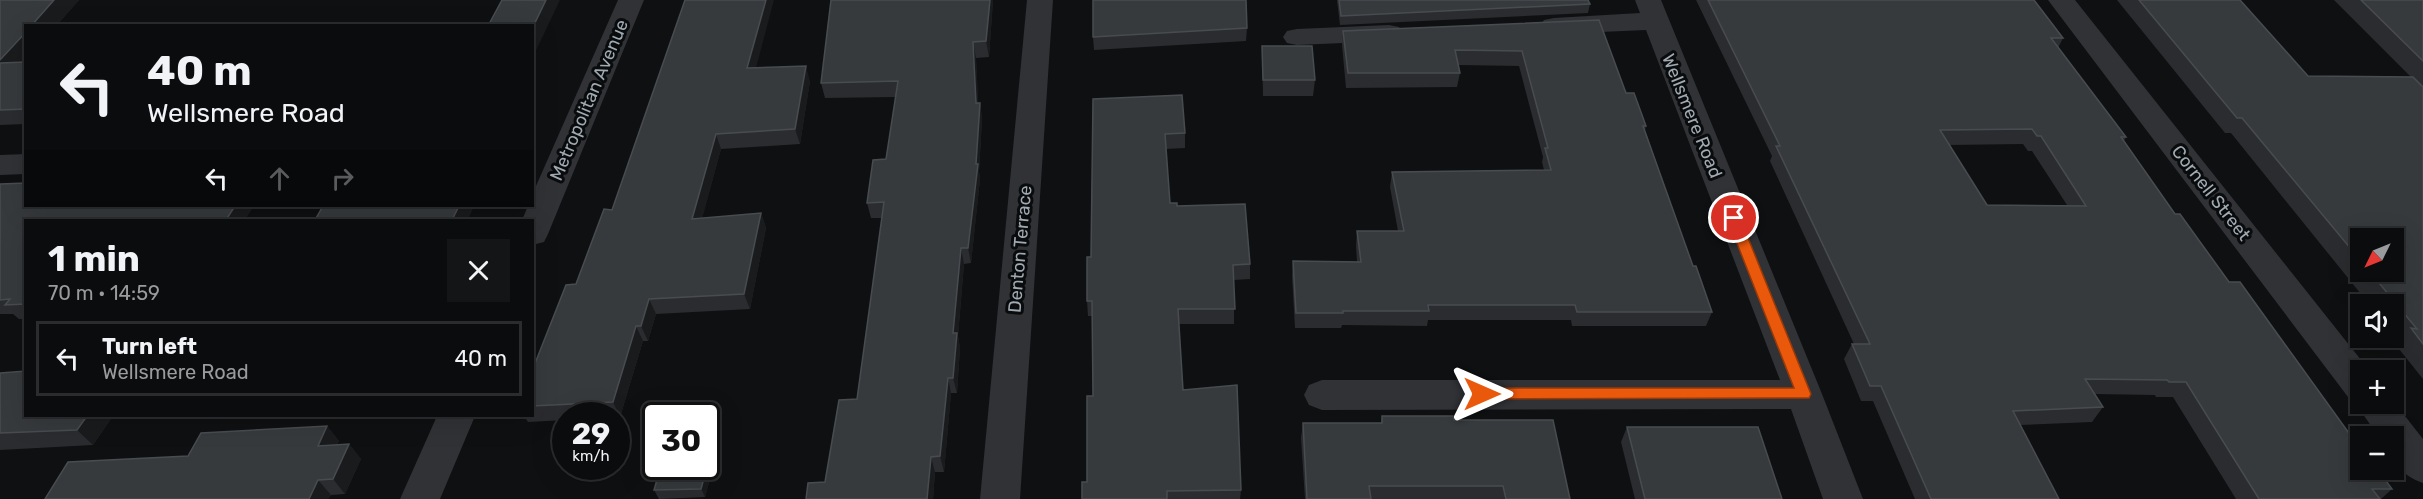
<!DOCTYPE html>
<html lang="en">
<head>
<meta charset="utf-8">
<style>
  body { margin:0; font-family:Rubik,sans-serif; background:#141516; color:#f1f3f6; height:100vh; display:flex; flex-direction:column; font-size:22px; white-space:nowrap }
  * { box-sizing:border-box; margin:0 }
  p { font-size:20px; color:#9a9b9d }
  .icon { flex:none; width:33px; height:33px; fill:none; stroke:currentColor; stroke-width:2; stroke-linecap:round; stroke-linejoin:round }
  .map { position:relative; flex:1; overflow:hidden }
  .side { position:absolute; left:24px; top:219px; width:510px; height:198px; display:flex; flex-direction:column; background:#0b0c0d; border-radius:0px; box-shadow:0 6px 24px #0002,0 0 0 2px #2b2c2e }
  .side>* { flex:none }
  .top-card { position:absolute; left:24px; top:24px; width:510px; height:183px; border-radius:0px; box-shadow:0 6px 24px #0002,0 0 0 2px #2b2c2e; background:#0b0c0d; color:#f1f3f6; overflow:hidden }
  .needle { width:39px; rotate:227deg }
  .controls { position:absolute; left:2350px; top:228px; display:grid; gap:12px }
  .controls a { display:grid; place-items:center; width:54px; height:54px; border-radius:0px; background:#0b0c0d; box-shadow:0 6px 24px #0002,0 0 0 2px #2b2c2e; font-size:30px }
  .speed { position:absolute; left:552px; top:402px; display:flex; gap:12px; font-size:30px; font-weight:700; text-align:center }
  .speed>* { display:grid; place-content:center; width:78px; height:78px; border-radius:50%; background:#0b0c0d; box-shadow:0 6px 24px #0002,0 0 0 2px #2b2c2e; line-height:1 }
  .speed small { font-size:15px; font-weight:400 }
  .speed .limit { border:3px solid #111; border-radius:9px; background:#fff; color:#111 }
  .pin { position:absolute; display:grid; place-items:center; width:51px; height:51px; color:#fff; margin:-26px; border:3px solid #fff; border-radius:50%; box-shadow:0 2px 6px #0007 }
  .me { position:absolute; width:66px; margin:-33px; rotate:90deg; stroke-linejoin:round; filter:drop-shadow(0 0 4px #0008) }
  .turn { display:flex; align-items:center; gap:21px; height:126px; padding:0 24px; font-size:27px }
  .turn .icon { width:78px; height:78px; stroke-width:2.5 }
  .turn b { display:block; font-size:42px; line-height:51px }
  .lanes { display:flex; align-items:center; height:57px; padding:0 24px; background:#0003; justify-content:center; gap:30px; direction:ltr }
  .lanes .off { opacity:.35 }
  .round { display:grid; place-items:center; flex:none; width:63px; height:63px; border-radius:0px; background:#141516 }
  .headline { display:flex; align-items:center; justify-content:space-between; height:102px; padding:0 24px }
  h1 { font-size:36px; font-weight:700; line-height:45px }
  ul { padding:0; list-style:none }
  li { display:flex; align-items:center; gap:18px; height:75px; margin:0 12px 9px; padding:0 12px; border:3px solid #2b2c2e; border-radius:0px }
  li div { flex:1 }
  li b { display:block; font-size:22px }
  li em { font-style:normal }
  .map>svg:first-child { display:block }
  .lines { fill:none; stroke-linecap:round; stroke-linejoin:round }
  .minor { fill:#303236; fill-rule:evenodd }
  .tertiary { fill:#303236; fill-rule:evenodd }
  .wall { fill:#2b2c2f; fill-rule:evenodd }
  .shaded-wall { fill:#1a1b1d }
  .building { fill:#373a3d; stroke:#484c50; stroke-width:1.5; fill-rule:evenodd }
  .route { fill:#ea580c; stroke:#983908; stroke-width:1.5 }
  .labels { text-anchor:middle; stroke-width:6; stroke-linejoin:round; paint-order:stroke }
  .street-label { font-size:18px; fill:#9faab3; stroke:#0a0b0c }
</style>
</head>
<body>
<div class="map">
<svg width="2423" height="499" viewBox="0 0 2423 499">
  <rect width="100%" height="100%" fill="#0f1011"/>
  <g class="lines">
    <path class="minor" d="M1027,0H1053L1020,499H980Z
      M1635,0H1661L1822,394L1863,499H1823L1791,409L1322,410L1309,405L1304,395L1309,385L1322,380H1780L1646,30L1554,34L1544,32L1540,26L1544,20L1554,18L1640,13Z
      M2048,0H2075L2369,370H2361V404L2394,402L2423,439V483C2398,474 2394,461 2394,436H2378L2356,404L2358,400L2348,397Z
      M1389,25L1399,27L1403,33L1399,39L1389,41L1297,45L1287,43L1283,37L1287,31L1297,29Z
      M26,154V174L0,175V155Z"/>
    <path class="tertiary" d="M618,0H644L548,234L544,242L532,245V220H522L528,206H532V195Z
      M437,416H475L440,499H400Z"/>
  </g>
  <path class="wall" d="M0,0H79L56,26H26V60L23,62H26V124L0,125Z
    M831,0H993L989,57L976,58L978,103H980L982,119L979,172L980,179L971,263L964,264L958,336L960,348L957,393H951L944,472H935L933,499H806L825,482L857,399L882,218H871L867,203L886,159L896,97L825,98L821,83Z
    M1337,0H1588L1590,4L1588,13L1340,25Z
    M1696,0H2034L2063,38L2058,48L2126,137L2124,141L2175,214L2392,489L2381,499H2236L2173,397H2156L2155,395L2095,394L2103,407L2092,422L2020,425L2059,499H1915L1873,401H1861L1844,359L1852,344H1854L1770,161L1772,156ZM2023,144L2028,151H2032L2067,205H1987L1949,145Z
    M2117,0H2240L2308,76L2411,77L2334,0H2423V379L2395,344L2398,341L2394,335V304H2369L2231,133H2225ZM2361,238L2394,272H2361Z
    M1599,20L1626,93L1646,126L1645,130L1693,266L1712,312L1706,326H1572L1571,320H1428L1427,326L1342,325L1341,328H1295L1292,276L1293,261L1357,262L1356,246L1357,231H1398L1390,187L1392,172L1544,170L1542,162L1543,157L1519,66L1458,65L1460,73L1457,87L1346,88L1342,45L1343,31Z
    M1247,28L1246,41L1094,50L1093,37Z
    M1262,46L1315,80L1313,96H1263Z
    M756,68L810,81L800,144L721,149L702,218L761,213L766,228L750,309L656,314L648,341H643L620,417H616V416H566V420L528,422L524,416H532V371L576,284L612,210Z
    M1093,99L1185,133V148L1166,149L1170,203L1177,206L1250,264V279L1234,280V324H1179L1183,390L1241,490L1240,499H1082L1087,482L1093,396L1092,316H1088L1087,301L1091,257Z
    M0,184L26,220V319H19L13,314H0Z
    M0,373L26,416H113L93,445L0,450Z
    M1382,416L1454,420L1570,499H1305L1301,438L1303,423H1381Z
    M327,426L339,441L337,445L349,444L361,459L345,494L331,495L328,499H45Z
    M1627,427L1782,499H1635L1621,442Z
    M712,449L716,458L705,497L659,499L654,490Z"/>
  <path class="shaded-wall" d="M54,0H79L56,26H31Z
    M546,0H560L532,59V29Z
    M766,0H774L752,83L747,68Z
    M990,0H993L989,57L986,41Z
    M26,32V60L9,78L0,67V60Z
    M973,42L976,58L979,118L980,103L982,119L979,172L980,179L971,263L968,248L976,164V103Z
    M806,66L810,81L800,144L795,129Z
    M716,134L721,149L698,234L692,219Z
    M235,206H254L245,220H226Z
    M459,206H474L468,220H452Z
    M761,213L766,228L750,309L744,294Z
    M961,248L964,264L958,336L960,348L957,393L953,378V333Z
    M649,299L656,314L648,341L641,326Z
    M636,326L643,341L620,417L613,402Z
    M948,378L951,393L944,472L940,456Z
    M87,416H113L93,445L77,430Z
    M327,426L339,441L330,461L318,446Z
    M349,444L361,459L345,494L333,479Z
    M712,449L716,458L705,497L701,489Z
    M931,457L935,472L933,499H927Z
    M318,480L331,495L328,499H309Z"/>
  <path class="building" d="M0,0H54L31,26H26V32L0,60Z
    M502,0H546L532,29V26H488Z
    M685,0H766L747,68L806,66L795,129L716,134L692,219L761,213L744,294L649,299L641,326H636L613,402L532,406V371L566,285L576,284L604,209L612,210Z
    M831,0H990L986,41L973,42L976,103H980L976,164H978L968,248H961L953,333H957L953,378H948L940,456L931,457L927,499H806L808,483L825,482L839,400L857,399L884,202L867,203L873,160L886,159L898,81L821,83Z
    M1093,0H1246L1247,28L1093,37Z
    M1339,0H1588L1590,4L1341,16Z
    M1708,0H2034L2063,38H2051L2126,137H2121L2175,214H2180L2229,282H2240L2351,436H2354L2361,445V470H2378L2392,489H2372L2380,499H2259L2186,382H2169L2167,380L2085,379L2103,407L2013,411L2059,499H1931L1881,386H1870L1852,344H1870L1776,146H1780ZM2032,129L2037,136H2041L2086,206L1987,205L1940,130Z
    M2139,0H2240L2308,76L2413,77L2423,87V344L2411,328L2417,329L2370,272H2394V238H2361V261L2242,118H2237Z
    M2361,0H2423V61Z
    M1599,20L1626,93H1634L1646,126H1643L1693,266H1696L1712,312H1577L1575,305H1428L1429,311H1343V313H1296L1293,261L1361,262L1357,231H1404L1392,172L1551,170L1545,148H1548L1522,51L1455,50L1460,73H1348L1343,31Z
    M1262,46H1312L1315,80H1263Z
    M26,62V109L0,110V63Z
    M1182,95L1185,133L1165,134L1170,203H1177V206L1245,204L1250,264L1233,265L1235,309H1178L1183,390L1237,385L1241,490L1167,491V499H1082V482H1087V396H1093L1092,301H1087V257H1091L1093,99Z
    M26,183V206H235L226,220H26V304L5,305L10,299L0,300V184Z
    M323,206H459L452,220H315Z
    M26,371V416H87L77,430L0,433V373Z
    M1382,416H1453L1454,420H1553L1570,499H1506L1503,486H1369L1371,499H1307L1303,423H1382Z
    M327,426L318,446L349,444L333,479L318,480L309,499H45L68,462L188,456L201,433Z
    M1627,427H1758L1782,499H1645Z
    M712,449L701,489L654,490L661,466H706V450Z"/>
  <path class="route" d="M1734,214L1740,218L1811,394L1809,398L1477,399L1475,394L1477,390L1482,388H1794L1727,218Z"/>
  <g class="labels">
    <g class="street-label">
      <text transform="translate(589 100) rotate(-67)" y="6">Metropolitan Avenue</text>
      <text transform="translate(1692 116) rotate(68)" y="6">Wellsmere Road</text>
      <text transform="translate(2211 193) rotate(52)" y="6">Cornell Street</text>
      <text transform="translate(1020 249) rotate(-85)" y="6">Denton Terrace</text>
    </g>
  </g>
</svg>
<div class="controls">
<a><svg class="needle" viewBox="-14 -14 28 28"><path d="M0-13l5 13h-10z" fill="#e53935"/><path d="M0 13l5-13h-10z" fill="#9a9b9d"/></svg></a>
<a><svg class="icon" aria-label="sound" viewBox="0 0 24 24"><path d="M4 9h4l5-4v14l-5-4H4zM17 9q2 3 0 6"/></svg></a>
<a>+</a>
<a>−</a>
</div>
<div class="speed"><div>29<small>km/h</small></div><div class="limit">30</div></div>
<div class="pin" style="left:1734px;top:218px;background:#d93025"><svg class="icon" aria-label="arrive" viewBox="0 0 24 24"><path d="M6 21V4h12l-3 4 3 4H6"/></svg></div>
<svg class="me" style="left:1482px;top:394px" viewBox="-20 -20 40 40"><path d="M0-17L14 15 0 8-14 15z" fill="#ea580c" stroke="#fff" stroke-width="4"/></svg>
<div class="top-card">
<div class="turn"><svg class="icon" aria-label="left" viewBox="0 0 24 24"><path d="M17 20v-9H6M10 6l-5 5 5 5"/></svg><div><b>40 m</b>Wellsmere Road</div></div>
<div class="lanes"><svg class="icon" aria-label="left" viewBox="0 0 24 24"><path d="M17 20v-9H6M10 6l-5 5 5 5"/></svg><svg class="icon off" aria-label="ahead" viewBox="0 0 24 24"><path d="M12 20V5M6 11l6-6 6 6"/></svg><svg class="icon off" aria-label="right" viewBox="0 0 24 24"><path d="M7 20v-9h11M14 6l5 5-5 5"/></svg></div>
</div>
<section class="side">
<div class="headline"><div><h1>1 min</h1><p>70 m · 14:59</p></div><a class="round"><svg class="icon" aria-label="close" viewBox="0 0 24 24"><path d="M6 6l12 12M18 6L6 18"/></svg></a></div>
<ul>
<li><svg class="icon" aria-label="left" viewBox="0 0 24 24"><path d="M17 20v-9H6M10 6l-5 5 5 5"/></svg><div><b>Turn left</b><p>Wellsmere Road</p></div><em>40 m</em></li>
</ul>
</section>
</div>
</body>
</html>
